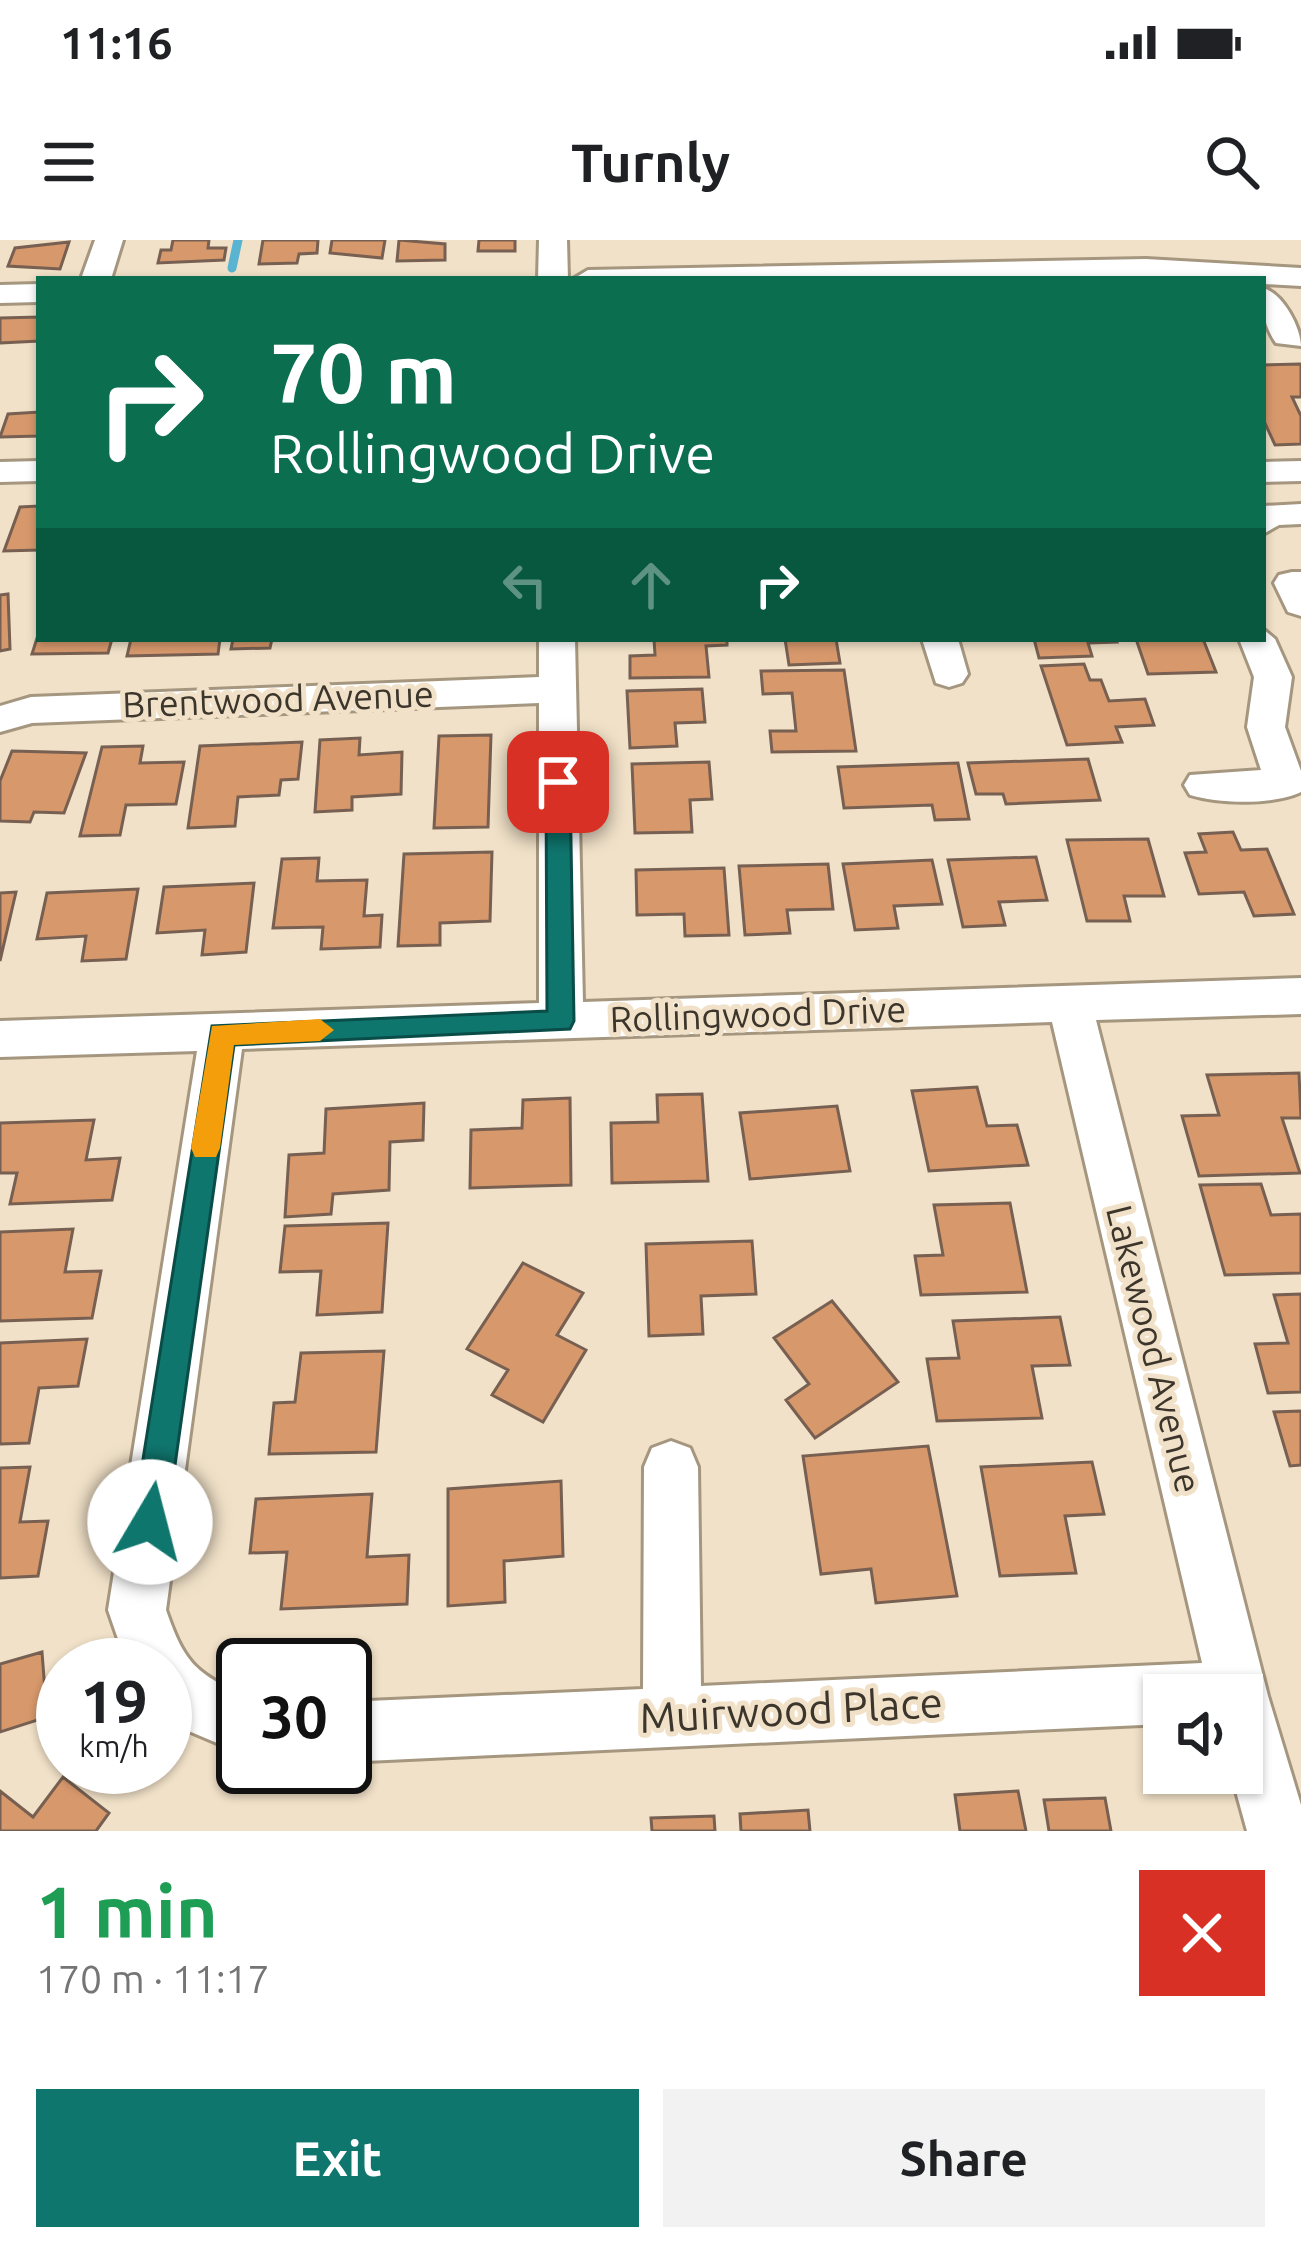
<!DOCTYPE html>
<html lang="en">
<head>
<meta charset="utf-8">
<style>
  body { margin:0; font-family:Ubuntu,sans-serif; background:#f2f2f2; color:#202124; height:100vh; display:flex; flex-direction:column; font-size:45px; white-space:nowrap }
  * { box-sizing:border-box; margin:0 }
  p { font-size:39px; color:#757577 }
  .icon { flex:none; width:66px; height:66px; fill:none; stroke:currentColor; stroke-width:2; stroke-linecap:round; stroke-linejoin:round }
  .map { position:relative; height:1591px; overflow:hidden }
  .sheet { display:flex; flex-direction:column; background:#fff; flex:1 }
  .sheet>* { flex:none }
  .top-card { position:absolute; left:36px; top:36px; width:1230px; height:366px; border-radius:0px; box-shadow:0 3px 9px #0004; background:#0b6e4f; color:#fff; overflow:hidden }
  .tools { position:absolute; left:1143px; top:1434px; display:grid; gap:24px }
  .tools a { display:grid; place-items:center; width:120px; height:120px; border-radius:0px; background:#fff; box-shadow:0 3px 9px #0004; font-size:60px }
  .speed { position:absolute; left:36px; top:1398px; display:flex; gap:24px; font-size:60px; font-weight:700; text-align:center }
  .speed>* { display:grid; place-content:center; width:156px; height:156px; border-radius:50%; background:#fff; box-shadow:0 3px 9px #0004; line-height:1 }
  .speed small { font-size:30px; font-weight:400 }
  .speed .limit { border:6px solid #111; border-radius:18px; background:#fff; color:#111 }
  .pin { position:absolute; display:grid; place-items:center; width:102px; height:102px; color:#fff; margin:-51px; border-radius:24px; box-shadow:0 6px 18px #0006 }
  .me { position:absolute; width:132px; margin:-66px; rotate:8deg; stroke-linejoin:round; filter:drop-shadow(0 0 9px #0008) }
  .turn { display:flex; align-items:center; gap:42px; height:252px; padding:0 36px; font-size:54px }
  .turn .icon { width:156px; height:156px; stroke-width:2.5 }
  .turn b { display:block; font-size:84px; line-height:102px }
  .lanes { display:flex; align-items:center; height:114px; padding:0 36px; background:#0003; justify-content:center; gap:60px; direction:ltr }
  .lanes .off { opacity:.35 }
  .round { display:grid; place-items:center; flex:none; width:126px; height:126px; border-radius:0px; background:#f2f2f2 }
  .overview { display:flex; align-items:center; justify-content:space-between; height:204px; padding:0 36px }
  h1 { font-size:72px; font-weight:700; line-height:90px; color:#1e9e55 }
  .cta { display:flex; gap:24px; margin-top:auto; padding:24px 36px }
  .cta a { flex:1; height:138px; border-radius:0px; background:#0f766e; color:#fff; font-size:48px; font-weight:700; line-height:138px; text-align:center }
  .cta a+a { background:#f2f2f2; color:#202124 }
  .status { display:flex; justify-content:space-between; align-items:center; height:84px; padding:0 60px; background:#fff; direction:ltr }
  .status svg { height:33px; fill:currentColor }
  header { display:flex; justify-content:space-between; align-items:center; height:156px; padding:0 36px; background:#fff; font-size:54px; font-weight:700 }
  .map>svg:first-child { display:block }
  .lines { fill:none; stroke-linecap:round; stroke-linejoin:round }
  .stream { stroke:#58b4d0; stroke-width:9 }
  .building { fill:#d7986c; stroke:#776051; stroke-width:3 }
  .minor-casing { stroke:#a5967f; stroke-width:6 }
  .minor { fill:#fff; fill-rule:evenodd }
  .route { fill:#0f766e; stroke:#0a4d48; stroke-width:3 }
  .slow { fill:#f59e0b }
  .labels { text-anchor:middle; stroke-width:10; stroke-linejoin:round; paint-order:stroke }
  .street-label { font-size:36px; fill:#3b352b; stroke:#f1e1c8 }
  .near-street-label { font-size:42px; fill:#3b352b; stroke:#f1e1c8 }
</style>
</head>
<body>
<div class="status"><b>11:16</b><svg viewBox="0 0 49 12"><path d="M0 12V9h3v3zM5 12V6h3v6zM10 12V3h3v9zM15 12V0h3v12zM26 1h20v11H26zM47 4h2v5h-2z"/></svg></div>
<header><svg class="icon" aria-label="menu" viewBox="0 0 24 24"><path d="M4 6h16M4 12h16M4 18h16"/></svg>Turnly<svg class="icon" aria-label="search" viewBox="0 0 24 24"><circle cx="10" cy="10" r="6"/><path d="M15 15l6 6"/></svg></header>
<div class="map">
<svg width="1301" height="1591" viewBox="0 0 1301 1591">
  <rect width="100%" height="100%" fill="#f1e1c8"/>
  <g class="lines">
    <path class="stream" d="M232,28L238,0"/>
  </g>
  <path class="building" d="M173,0H209L208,8H226L224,20L158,23L161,10H171Z
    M263,0H318L317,13L299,14L297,23L259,24Z
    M332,0H385L382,18L330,13Z
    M399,0L445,4V20L397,21Z
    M479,0H515V11H478Z
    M69,2L60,29L8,26L15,8Z
    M39,77V101L0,103V78Z
    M1301,124V157H1292L1301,176V204L1275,205L1263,179V125Z
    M39,172V196L0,197L8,174Z
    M39,266V310L4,311L20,267Z
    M8,354L10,409L0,411V355Z
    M39,392V399H112L108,413L32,414Z
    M131,399H220L218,414L127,416Z
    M233,399H272L270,408L231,409Z
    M654,399H727V405L706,406L709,437L630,438V416L655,415Z
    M785,399H836L840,423L789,425Z
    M1034,399H1116L1117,402L1088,403L1092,416L1039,418Z
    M1136,399H1203L1216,432L1148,434Z
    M1084,424L1090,440H1101L1109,461L1145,459L1154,485L1116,487L1122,502L1067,505L1041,426Z
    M844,430L856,511L772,512L770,491H796L792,453L763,454L761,431Z
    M702,449L705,482L675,483L677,506L630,508L627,451Z
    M491,495L488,587L434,588L439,496Z
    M360,498L359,515L402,512L401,554L352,557V570L315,572L320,500Z
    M302,502L298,539L281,540L279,555L238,557L235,586L188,588L200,506Z
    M143,506L140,523L184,522L176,564L126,565L120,595L80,596L102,507Z
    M12,511L86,513L64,573L34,572L30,582L0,581V541Z
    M1088,519L1100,560L1006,564L1003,554H976L968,523Z
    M709,522L712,559L690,560L692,592L635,593L632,524Z
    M958,523L969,579L935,580L932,565L844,568L838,527Z
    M1233,592L1241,610L1267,609L1294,674L1254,676L1244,652L1199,654L1185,613L1206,612L1199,594Z
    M1148,599L1164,656H1124L1130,681H1087L1067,600Z
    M492,612L490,681L440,683V705L398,706L404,614Z
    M1036,617L1047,660L999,662L1005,685L963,687L948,620Z
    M319,618L317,641L367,640L364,676L382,675L380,707L321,709L323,687L273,688L282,619Z
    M932,620L942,664L894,666L898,688L855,690L843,624Z
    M828,624L833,669L787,670L790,693L745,695L739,626Z
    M724,628L729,695L685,696L684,674L637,675L636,630Z
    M254,643L246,712L202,715L205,690L157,693L164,647Z
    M138,649L126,719L82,721L86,696L37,699L47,653Z
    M16,652L0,721V653Z
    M1299,833L1301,878H1282L1300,933L1199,936L1182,876L1219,875L1207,835Z
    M977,847L987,886L1017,885L1028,925L929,931L912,851Z
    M702,854L708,941L612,943L611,883L658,882L657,855Z
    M570,858L571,945L470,948L471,890L522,888L523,860Z
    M424,863L423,900L390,902L389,950L333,954L331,974L285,977L289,915L324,913L326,869Z
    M837,866L850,931L750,939L740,873Z
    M94,880L86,920L120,918L112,960L10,964L17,933H0V883Z
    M1261,944L1271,975L1301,974V1033L1225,1035L1200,945Z
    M1010,963L1027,1052L921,1055L915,1016L943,1015L934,965Z
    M388,983L382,1072L317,1075L321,1031L280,1032L285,986Z
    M73,989L65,1032L101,1031L92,1078L0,1081V992Z
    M752,1001L756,1054L701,1056L703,1094L649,1096L646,1004Z
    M523,1023L583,1053L557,1095L586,1110L543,1182L492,1155L508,1130L467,1109Z
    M1301,1054V1152L1268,1153L1255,1104L1288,1103L1274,1055Z
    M832,1061L898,1142L815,1198L786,1160L809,1144L774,1098Z
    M1060,1077L1070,1125L1032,1126L1042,1178L937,1181L927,1119L959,1118L953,1081Z
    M87,1099L78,1146L39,1148L29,1203L0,1204V1103Z
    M384,1111L376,1212L269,1214L274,1163L295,1162L301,1113Z
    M1301,1171V1225L1290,1226L1274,1172Z
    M928,1206L957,1356L876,1363L871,1329L821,1334L803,1216Z
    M1092,1222L1104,1274L1065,1276L1076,1333L1000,1336L981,1227Z
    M30,1227L20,1282L48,1281L38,1336L0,1338V1228Z
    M561,1241L563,1316L504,1321L505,1362L448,1366V1249Z
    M372,1254L367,1317L409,1315L407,1364L281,1369L287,1312L250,1313L256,1259Z
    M42,1412L47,1477L0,1492V1424Z
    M63,1537L109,1573L96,1591H0V1551L33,1577Z
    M1018,1551L1026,1591H960L955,1555Z
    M1105,1558L1111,1591H1049L1044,1560Z
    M808,1570L810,1591H741L740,1574Z
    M714,1576L715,1591H652L651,1578Z"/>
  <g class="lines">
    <g class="minor-casing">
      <path id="minor" d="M95,0H123L111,39H81Z
        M539,0H567L568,39H538Z
        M1146,19L1301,28V46L1263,44V39H573L588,30Z
        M39,44V62L0,63V45Z
        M1263,48C1284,54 1301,89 1301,106L1276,103C1263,84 1263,71 1263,48Z
        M39,221V241L0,242V222Z
        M1301,221V241L1263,242V222Z
        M1301,264V284L1279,285L1263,294V266Z
        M1292,332H1301V376L1288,372L1274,343L1279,335Z
        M1263,389L1275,399L1292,437L1285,487L1301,531V552C1274,565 1219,564 1190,555L1184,545L1190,535L1261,530L1247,487L1254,437L1239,399H1263Z
        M539,399H575L583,762L1301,738V774L1096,780L1268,1456L1301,1565V1591H1247L1231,1533H1242V1455H1164V1484L345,1522V1462L643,1449L644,1227L652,1208L671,1201L690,1208L698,1227L701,1446L1202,1423L1052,782L242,809L166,1370C183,1419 194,1434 243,1454V1514L165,1481V1425H127L108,1370L197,811L0,817V781L539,763V463L32,483L0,492V466L31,457L539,437Z
        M922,399H958L968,434L962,443L949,447L936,443Z"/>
    </g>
    <use href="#minor" class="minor"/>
  </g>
  <path class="route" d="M558,533L570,542L574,781L570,789L234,805L167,1282L162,1293L150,1298L138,1293L133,1282L212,786L547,771L546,542Z"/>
  <path class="slow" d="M320,779L334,790L320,801L234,805L220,908L216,917H195L191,908L212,786Z"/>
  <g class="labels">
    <g class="street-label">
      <text transform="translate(278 459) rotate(-2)" y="13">Brentwood Avenue</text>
      <text transform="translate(758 774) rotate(-2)" y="13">Rollingwood Drive</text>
      <text transform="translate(1154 1109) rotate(76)" y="13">Lakewood Avenue</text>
    </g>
    <g class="near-street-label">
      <text transform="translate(791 1470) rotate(-3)" y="15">Muirwood Place</text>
    </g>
  </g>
</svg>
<div class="tools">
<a><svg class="icon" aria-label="sound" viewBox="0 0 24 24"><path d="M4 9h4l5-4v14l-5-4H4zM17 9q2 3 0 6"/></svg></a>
</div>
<div class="speed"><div>19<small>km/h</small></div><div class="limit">30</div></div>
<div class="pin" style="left:558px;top:542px;background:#d93025"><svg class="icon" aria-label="arrive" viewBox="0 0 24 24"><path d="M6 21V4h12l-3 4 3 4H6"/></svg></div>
<svg class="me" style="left:150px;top:1282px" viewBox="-20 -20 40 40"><circle r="19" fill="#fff"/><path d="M0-13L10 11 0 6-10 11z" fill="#0f766e"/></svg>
<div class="top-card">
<div class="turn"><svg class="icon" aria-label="right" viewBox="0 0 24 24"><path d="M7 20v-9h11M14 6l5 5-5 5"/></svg><div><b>70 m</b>Rollingwood Drive</div></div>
<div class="lanes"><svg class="icon off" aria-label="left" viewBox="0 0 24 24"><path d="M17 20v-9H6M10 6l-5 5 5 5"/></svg><svg class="icon off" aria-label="ahead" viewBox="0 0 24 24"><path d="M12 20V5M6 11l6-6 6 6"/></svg><svg class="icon" aria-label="right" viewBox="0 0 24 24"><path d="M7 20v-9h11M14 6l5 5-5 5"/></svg></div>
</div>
</div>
<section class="sheet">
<div class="overview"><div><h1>1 min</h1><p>170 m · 11:17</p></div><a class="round" style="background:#d93025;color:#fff"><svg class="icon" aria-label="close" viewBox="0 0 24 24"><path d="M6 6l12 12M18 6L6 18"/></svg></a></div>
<div class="cta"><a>Exit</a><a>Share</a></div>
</section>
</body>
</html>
